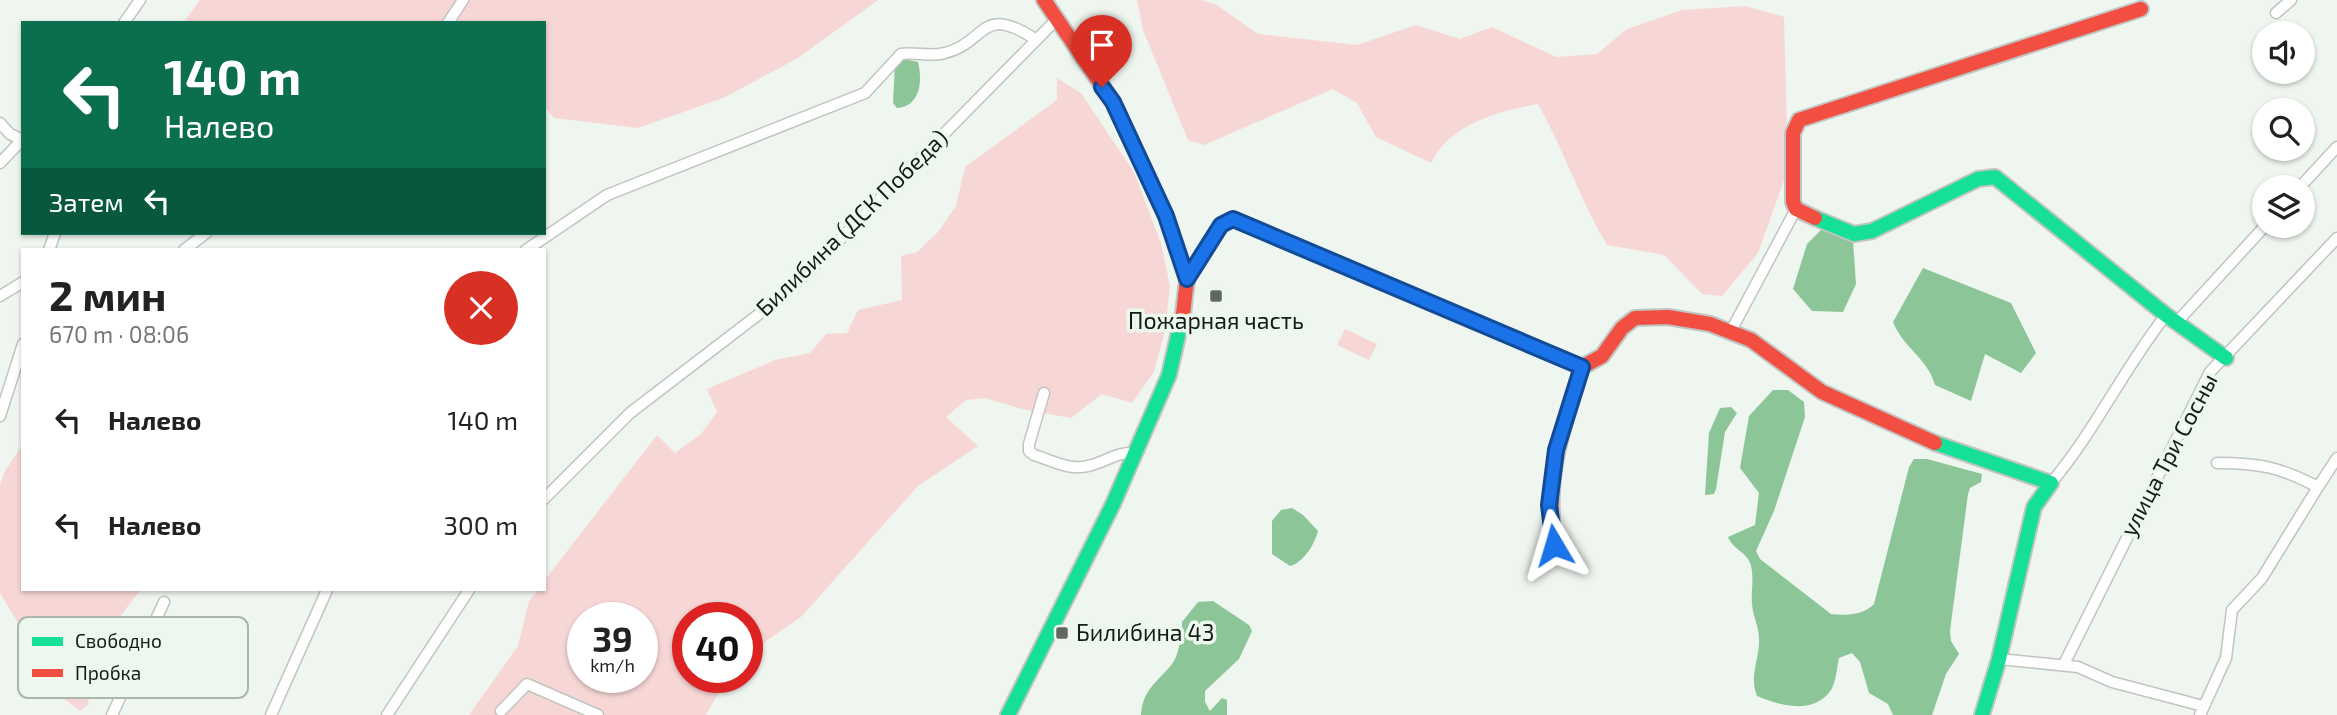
<!DOCTYPE html>
<html lang="ru">
<head>
<meta charset="utf-8">
<style>
  body { margin:0; font-family:"Exo 2",sans-serif; background:#f6f6f6; color:#222; height:100vh; display:flex; flex-direction:column; font-size:26px; white-space:nowrap }
  * { box-sizing:border-box; margin:0 }
  p { font-size:23px; color:#767676 }
  .icon { flex:none; width:38px; height:38px; fill:none; stroke:currentColor; stroke-width:2; stroke-linecap:round; stroke-linejoin:round }
  .map { position:relative; flex:1; overflow:hidden }
  .details { position:absolute; left:21px; top:248px; width:525px; height:343px; display:flex; flex-direction:column; background:#fff; border-radius:0px; box-shadow:0 2px 5px #0004 }
  .details>* { flex:none }
  .guide { position:absolute; left:21px; top:21px; width:525px; height:214px; border-radius:0px; box-shadow:0 2px 5px #0004; background:#0b6e4f; color:#fff; overflow:hidden }
  .controls { position:absolute; left:2252px; top:21px; display:grid; gap:14px }
  .controls a { display:grid; place-items:center; width:63px; height:63px; border-radius:50%; background:#fff; box-shadow:0 2px 5px #0004; font-size:35px }
  .speed { position:absolute; left:567px; top:602px; display:flex; gap:14px; font-size:35px; font-weight:700; text-align:center }
  .speed>* { display:grid; place-content:center; width:91px; height:91px; border-radius:50%; background:#fff; box-shadow:0 2px 5px #0004; line-height:1 }
  .speed small { font-size:18px; font-weight:400 }
  .speed .limit { border:10px solid #d22; background:#fff; color:#111 }
  .pin { position:absolute; display:grid; place-items:center; width:60px; height:60px; color:#fff; margin:-72px -30px; border-radius:50% 50% 50% 0; rotate:-45deg; box-shadow:0 0 7px #0007 }
  .pin .icon { rotate:45deg }
  .me { position:absolute; width:77px; margin:-38px; rotate:353deg; stroke-linejoin:round; filter:drop-shadow(0 0 5px #0008) }
  .turn { display:flex; align-items:center; gap:24px; height:147px; padding:0 28px; font-size:32px }
  .turn .icon { width:91px; height:91px; stroke-width:2.5 }
  .turn b { display:block; font-size:49px; line-height:60px }
  .then { display:flex; align-items:center; height:66px; padding:0 28px; background:#0003; gap:14px; font-size:26px }
  .round { display:grid; place-items:center; flex:none; width:74px; height:74px; border-radius:37px; background:#f6f6f6 }
  .headline { display:flex; align-items:center; justify-content:space-between; height:119px; padding:0 28px }
  h1 { font-size:42px; font-weight:700; line-height:52px }
  ul { padding:0; list-style:none }
  li { display:flex; align-items:center; gap:21px; height:105px; padding:0 28px }
  li div { flex:1 }
  li b { display:block; font-size:26px }
  li em { font-style:normal }
  .map>svg:first-child { display:block }
  .green { fill:#f7d7d6; fill-rule:evenodd }
  .water { fill:#8cc698 }
  .lines { fill:none; stroke-linecap:round; stroke-linejoin:round }
  .street-casing { stroke:#c1c5c1; stroke-width:13 }
  .fast-casing { stroke:#c1c5c1; stroke-width:18 }
  .jam-casing { stroke:#c1c5c1; stroke-width:18 }
  .street { stroke:#fdfefd; stroke-width:10 }
  .fast { stroke:#16e098; stroke-width:14 }
  .jam { stroke:#f24e42; stroke-width:14 }
  .route-casing { stroke:#114b97; stroke-width:18 }
  .route { stroke:#1a73e8; stroke-width:12 }
  .poi-dot { fill:#636763; stroke:#ecf8ed; stroke-width:2.5 }
  .labels { text-anchor:middle; stroke-width:7; stroke-linejoin:round; paint-order:stroke }
  .street-label { font-size:23px; fill:#171b18; stroke:#ecf8ed }
  .poi-label { font-size:23px; fill:#171b18; stroke:#ecf8ed }
  .key { fill:#ecf8ed; stroke:#acb6ad; stroke-width:2 }
  .key-label { font-size:19px; fill:#171b18 }
</style>
</head>
<body>
<div class="map">
<svg width="2337" height="715" viewBox="0 0 2337 715">
  <rect width="100%" height="100%" fill="#eff5ef"/>
  <path class="green" d="M200,0H878L798,58L723,98L638,128L554,118L544,106V23H183Z
    M1137,0H1202L1217,5L1258,34L1357,45L1416,25L1460,39L1492,27L1556,57L1597,54L1627,29L1682,10L1745,6L1784,17L1788,169L1758,253L1722,296L1702,294L1664,255L1607,245C1580,200 1564,150 1538,104C1499,111 1450,124 1431,163L1376,137L1357,103L1333,89L1204,145L1188,140L1143,30Z
    M1057,78L1081,93L1134,172L1161,243L1170,286L1165,331L1154,372L1132,403L1102,394L1071,418L1026,410L985,398L966,400L946,417L978,446L918,486L801,617L747,654V618H688V677H727L706,715H469L518,646L529,601L538,590H544V581L657,435L675,453L701,434L717,412L707,389L775,360L810,353L826,334L847,333L858,310L902,300L901,256L917,252L938,232L956,206L965,167L1057,100ZM583,618H642V677H583Z
    M1345,329L1377,344L1369,360L1337,345Z
    M23,444V590H140L95,650L88,705L80,711L63,698L0,593V485L5,471Z"/>
  <path class="water" d="M904,59L918,62C923,81 920,107 897,108L893,103L895,64Z
    M1824,227L1853,241L1856,284L1843,312L1812,311L1793,289L1807,244Z
    M1923,268L2011,303L2036,353L2021,373L1985,354L1971,401L1935,385C1927,357 1904,349 1893,322Z
    M1773,390H1788L1804,402L1805,417L1774,511L1756,551L1760,559L1831,614C1845,616 1864,615 1874,604L1909,467L1914,459H1927L1982,474L1981,482L1970,488L1968,494L1950,631L1951,641L1959,654L1946,674L1932,715H1893L1888,704L1869,693L1860,662L1852,653L1839,658C1837,667 1836,682 1831,690C1814,715 1781,706 1757,696C1749,676 1759,661 1759,642C1760,628 1753,618 1752,604C1751,592 1754,578 1751,566C1748,552 1733,550 1728,537L1755,525L1759,493L1740,468L1749,416Z
    M1731,407L1737,413L1725,432L1716,489L1714,494L1705,495L1709,433L1720,408Z
    M1292,508L1303,515L1318,531C1315,544 1303,563 1290,566L1272,554V521L1281,510Z
    M1213,601L1249,625L1252,631L1239,659L1205,691V702L1210,711L1222,698L1227,700V715H1141C1143,688 1158,682 1172,664C1179,656 1182,632 1182,622L1198,602Z"/>
  <g class="lines">
    <g class="street-casing">
      <path id="street" d="M2276,13L2291,0
        M124,23L140,0
        M448,23L463,0
        M0,123L10,134L23,140
        M0,163L21,141
        M2300,187L2337,147
        M49,250L55,233
        M184,250L206,233
        M526,250L607,195L865,93L901,54C914,52 927,56 940,54C988,45 978,2 1035,39
        M1187,279L1221,225L1233,219L1582,367
        M0,296L23,282
        M2177,322L2265,226
        M1732,329L1796,209
        M1044,393L1029,444V451L1034,455C1051,460 1070,471 1088,466C1106,462 1118,451 1136,453
        M0,416L23,344
        M2217,463C2259,463 2280,467 2318,487L2337,458
        M2051,483C2095,431 2124,368 2166,315
        M544,499L630,413L767,308L809,271L1056,20
        M1999,659L2078,667L2112,682L2203,706
        M2064,664L2210,372L2337,238
        M501,711L527,684L598,715
        M112,715L164,602
        M271,715L327,590
        M387,715L469,590
        M2200,715L2226,658L2232,610L2262,578L2318,487"/>
    </g>
    <g class="fast-casing">
      <path id="fast" d="M1815,218L1854,234L1872,231L1978,179L1995,177L2166,315L2226,358
        M1935,443L2051,483L2034,507L1999,659L1982,715
        M1008,715L1113,504L1169,375L1183,314"/>
    </g>
    <g class="jam-casing">
      <path id="jam" d="M1044,0L1113,102L1166,216L1187,279L1183,314
        M1815,218L1796,209L1793,202V133L1799,120L2141,9
        M1554,545C1545,474 1561,433 1582,367L1602,356L1622,328L1635,318L1668,317L1710,324L1751,340L1822,392L1935,443"/>
    </g>
    <use href="#street" class="street"/>
    <use href="#fast" class="fast"/>
    <use href="#jam" class="jam"/>
  </g>
  <g class="lines">
    <g class="route-casing">
      <path id="route" d="M1102,87L1113,102L1166,216L1187,279L1221,225L1233,219L1582,367L1556,450L1549,505L1554,545"/>
    </g>
    <use href="#route" class="route"/>
  </g>
  <g class="poi-dot">
    <rect x="1209" y="289" width="14" height="14" rx="3.5"/>
    <rect x="1055" y="626" width="14" height="14" rx="3.5"/>
  </g>
  <g class="labels">
    <g class="street-label">
      <text transform="translate(852 223) rotate(-44)" y="8">Билибина (ДСК Победа)</text>
      <text transform="translate(2169 455) rotate(-62)" y="8">улица Три Сосны</text>
    </g>
    <g class="poi-label">
      <text x="1216" y="329">Пожарная часть</text>
      <text x="1076" y="641" text-anchor="start">Билибина 43</text>
    </g>
  </g>
  <rect x="18" y="617" width="230" height="81" rx="10" class="key"/>
  <rect x="32" y="637" width="31" height="9" fill="#16e098"/>
  <rect x="32" y="669" width="31" height="8" fill="#f24e42"/>
  <g class="key-label">
    <text x="75" y="648">Свободно</text>
    <text x="75" y="680">Пробка</text>
  </g>
</svg>
<div class="controls">
<a><svg class="icon" aria-label="sound" viewBox="0 0 24 24"><path d="M4 9h4l5-4v14l-5-4H4zM17 9q2 3 0 6"/></svg></a>
<a><svg class="icon" aria-label="search" viewBox="0 0 24 24"><circle cx="10" cy="10" r="6"/><path d="M15 15l6 6"/></svg></a>
<a><svg class="icon" aria-label="layers" viewBox="0 0 24 24"><path d="M12 4l9 5-9 5-9-5zM3 14l9 5 9-5"/></svg></a>
</div>
<div class="speed"><div>39<small>km/h</small></div><div class="limit">40</div></div>
<div class="pin" style="left:1102px;top:87px;background:#d93025"><svg class="icon" aria-label="arrive" viewBox="0 0 24 24"><path d="M6 21V4h12l-3 4 3 4H6"/></svg></div>
<svg class="me" style="left:1554px;top:545px" viewBox="-20 -20 40 40"><path d="M0-17L14 15 0 8-14 15z" fill="#1a73e8" stroke="#fff" stroke-width="4"/></svg>
<div class="guide">
<div class="turn"><svg class="icon" aria-label="left" viewBox="0 0 24 24"><path d="M17 20v-9H6M10 6l-5 5 5 5"/></svg><div><b>140 m</b>Налево</div></div>
<div class="then">Затем<svg class="icon" aria-label="left" viewBox="0 0 24 24"><path d="M17 20v-9H6M10 6l-5 5 5 5"/></svg></div>
</div>
<section class="details">
<div class="headline"><div><h1>2 мин</h1><p>670 m · 08:06</p></div><a class="round" style="background:#d93025;color:#fff"><svg class="icon" aria-label="close" viewBox="0 0 24 24"><path d="M6 6l12 12M18 6L6 18"/></svg></a></div>
<ul>
<li><svg class="icon" aria-label="left" viewBox="0 0 24 24"><path d="M17 20v-9H6M10 6l-5 5 5 5"/></svg><div><b>Налево</b></div><em>140 m</em></li>
<li><svg class="icon" aria-label="left" viewBox="0 0 24 24"><path d="M17 20v-9H6M10 6l-5 5 5 5"/></svg><div><b>Налево</b></div><em>300 m</em></li>
</ul>
</section>
</div>
</body>
</html>
